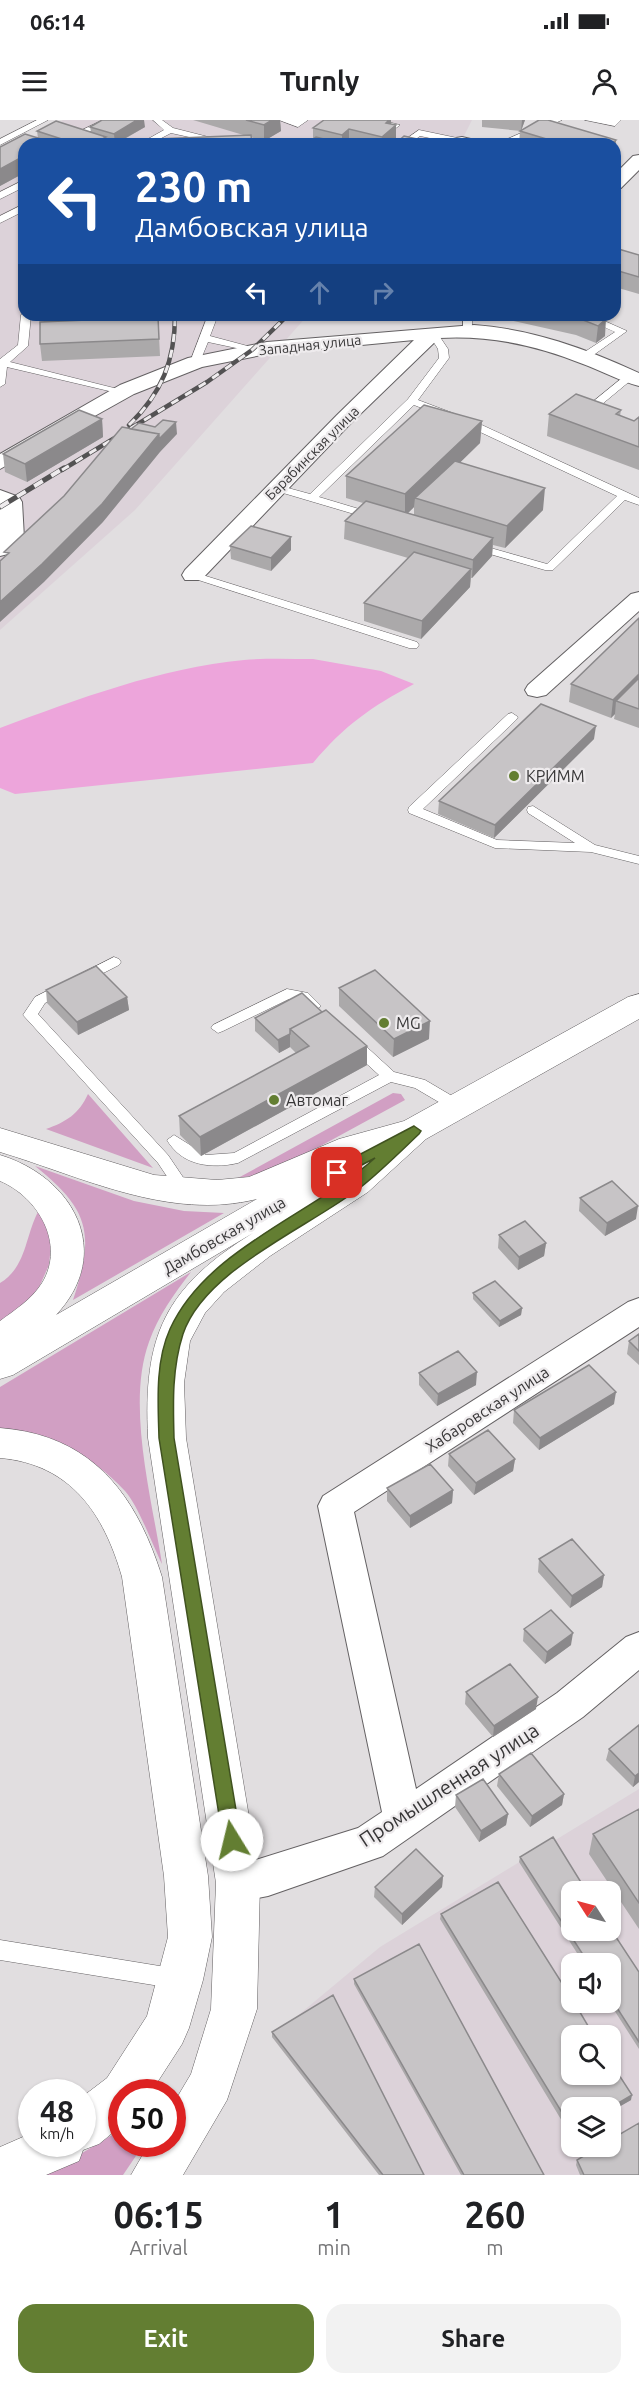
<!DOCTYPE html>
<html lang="en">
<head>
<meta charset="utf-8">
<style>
  body { margin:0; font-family:Ubuntu,sans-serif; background:#f2f2f2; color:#202124; height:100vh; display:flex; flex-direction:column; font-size:22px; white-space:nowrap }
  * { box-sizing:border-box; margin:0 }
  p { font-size:20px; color:#757577 }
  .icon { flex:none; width:33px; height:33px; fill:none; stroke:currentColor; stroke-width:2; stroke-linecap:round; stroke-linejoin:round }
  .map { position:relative; height:2055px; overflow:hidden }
  .panel { display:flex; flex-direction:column; background:#fff; flex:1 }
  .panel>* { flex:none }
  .hud { position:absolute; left:18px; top:18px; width:603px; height:183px; border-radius:18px; box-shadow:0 2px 4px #0004; background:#1a4fa0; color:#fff; overflow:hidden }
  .needle { width:39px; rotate:306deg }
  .buttons { position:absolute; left:561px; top:1761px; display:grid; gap:12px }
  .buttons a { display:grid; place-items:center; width:60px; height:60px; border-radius:12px; background:#fff; box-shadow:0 2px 4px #0004; font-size:30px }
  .speed { position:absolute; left:18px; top:1959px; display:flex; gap:12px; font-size:30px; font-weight:700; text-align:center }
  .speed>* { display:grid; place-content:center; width:78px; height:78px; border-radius:50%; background:#fff; box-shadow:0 2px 4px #0004; line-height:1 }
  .speed small { font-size:15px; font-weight:400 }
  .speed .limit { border:9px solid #d22; background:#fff; color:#111 }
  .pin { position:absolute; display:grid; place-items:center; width:51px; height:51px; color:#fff; margin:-26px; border-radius:12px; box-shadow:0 3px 9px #0006 }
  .me { position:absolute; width:66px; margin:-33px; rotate:351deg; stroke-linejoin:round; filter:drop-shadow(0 0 4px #0008) }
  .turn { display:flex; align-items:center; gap:21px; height:126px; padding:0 18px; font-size:27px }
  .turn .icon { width:78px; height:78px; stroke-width:2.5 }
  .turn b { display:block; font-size:42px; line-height:51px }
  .lanes { display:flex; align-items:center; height:57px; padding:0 18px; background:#0003; justify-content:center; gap:30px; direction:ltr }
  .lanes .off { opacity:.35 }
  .eta { display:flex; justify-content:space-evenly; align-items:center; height:102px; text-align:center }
  .eta b { font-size:36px; font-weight:600; line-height:42px }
  .cta { display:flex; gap:12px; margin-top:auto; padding:12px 18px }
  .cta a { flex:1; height:69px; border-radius:18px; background:#637e32; color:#fff; font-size:24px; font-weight:600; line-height:69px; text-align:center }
  .cta a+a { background:#f2f2f2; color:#202124 }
  .status { display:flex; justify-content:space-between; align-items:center; height:42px; padding:0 30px; background:#fff; direction:ltr }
  .status svg { height:16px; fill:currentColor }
  header { display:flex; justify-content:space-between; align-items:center; height:78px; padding:0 18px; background:#fff; font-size:27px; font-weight:600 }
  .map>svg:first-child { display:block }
  .built { fill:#dcd2d9; fill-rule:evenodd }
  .green { fill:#d19fc3 }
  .water { fill:#eda5db }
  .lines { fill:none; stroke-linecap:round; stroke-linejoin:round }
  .service-casing { stroke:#646163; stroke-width:1 }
  .minor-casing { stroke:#646163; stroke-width:2 }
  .secondary-casing { stroke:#646163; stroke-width:1 }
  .service { fill:#fff; fill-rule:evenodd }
  .minor { fill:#fff; fill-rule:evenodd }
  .secondary { fill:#fff; fill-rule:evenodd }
  .rail-far1-casing { stroke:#535253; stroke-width:4.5 }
  .rail-casing { stroke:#535253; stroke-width:5 }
  .rail-far1 { stroke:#eeebed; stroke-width:3; stroke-dasharray:8; stroke-linecap:butt }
  .rail { stroke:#eeebed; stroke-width:4; stroke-dasharray:10; stroke-linecap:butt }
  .wall { fill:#aba9aa; fill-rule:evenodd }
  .shaded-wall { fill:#8b898b }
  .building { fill:#c7c4c6; stroke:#8b898b; stroke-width:1.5 }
  .route { fill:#637e32; stroke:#405220; stroke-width:1.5 }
  .poi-dot { fill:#637e32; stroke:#eeebed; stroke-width:2 }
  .labels { text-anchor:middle; stroke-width:4.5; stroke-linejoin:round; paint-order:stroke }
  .far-street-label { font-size:14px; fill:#373637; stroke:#eeebed }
  .poi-label { font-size:16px; fill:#373637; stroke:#eeebed; text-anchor:start }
  .street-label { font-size:16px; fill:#373637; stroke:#eeebed }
  .near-street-label { font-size:20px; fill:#373637; stroke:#eeebed }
</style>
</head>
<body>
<div class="status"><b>06:14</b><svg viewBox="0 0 49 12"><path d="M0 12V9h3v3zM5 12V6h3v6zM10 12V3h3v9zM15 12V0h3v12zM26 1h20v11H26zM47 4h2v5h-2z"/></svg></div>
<header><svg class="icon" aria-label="menu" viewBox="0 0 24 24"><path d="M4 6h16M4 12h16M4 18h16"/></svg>Turnly<svg class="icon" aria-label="person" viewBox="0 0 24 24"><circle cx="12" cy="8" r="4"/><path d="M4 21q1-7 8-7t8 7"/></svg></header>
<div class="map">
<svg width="639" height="2055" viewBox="0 0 639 2055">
  <rect width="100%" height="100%" fill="#e1dee0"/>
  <path class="built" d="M63,0H472L460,24H24V195H308L135,390L0,510V37Z
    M639,1669V2055H379L272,1917L380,1827ZM572,1772H610V1810H572ZM572,1844H610V1882H572ZM572,1916H610V1954H572ZM572,1988H610V2026H572Z"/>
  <path class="green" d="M393,973L401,974L405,980L271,1053L238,1058Z
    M88,974L153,1048L46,1009C66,1002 79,994 88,974Z
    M35,1046L134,1081L184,1091L224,1093L73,1180C95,1114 90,1090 35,1046Z
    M39,1090L52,1115L49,1145L36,1174L0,1206V1163C27,1147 25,1115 39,1090Z
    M191,1152C174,1174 158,1196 149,1222C126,1285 152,1379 162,1444C153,1426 138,1385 125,1371C91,1334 49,1315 0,1310V1267Z
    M121,2006L122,2024H144L123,2055H46L112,2015Z"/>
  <path class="water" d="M313,539L381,551L414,564C371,587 345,605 313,643L15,674L0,668V608C78,579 160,548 244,540C266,538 290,539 313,539Z"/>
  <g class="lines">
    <g class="service-casing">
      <path id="service" d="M37,0H48L0,25V19Z
        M103,0H114L85,14L78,12Z
        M153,0H162L173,8L236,24H221L171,13L150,24H139L164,10Z
        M279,0H308L298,7Z
        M360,0H380L400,5L396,8Z
        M551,0H562L507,24H496Z
        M585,0H621L615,6Z
        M419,10L462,19L466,22L459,24L420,16L409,24H399Z
        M24,60V67L0,79V72Z
        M24,84V91L0,103V96Z
        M24,193V195H31L28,226L10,242L126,271V275L7,247L5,264L0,267V239L18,225L21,195Z
        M208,195H218L210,216L255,228V232L208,222L199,244H191L190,242Z
        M463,195H473L471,213L463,211Z
        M577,195H591L627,211L588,239H580V235L615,212Z
        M433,210L436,211L448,229L449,238L418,280L471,300L639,378V385L625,380L553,450H545L469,428L467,426L473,423L547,444L617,376L463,304L414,285L319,377L379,395V399H371L273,370V366L277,365L310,374L408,279L439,238L438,229L428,213Z
        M627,254L636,256L595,290L596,295L584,293V289Z
        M193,452L417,522L419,525L417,528H409L189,457L187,455Z
        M512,593L518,597L516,600L423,689L497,720L575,723L528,693L527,690L528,687L533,686L595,725L639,736V744L591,732L495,728L409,693L408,690L409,687L508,594Z
        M114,837L119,839L121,842L119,845L45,883L38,894L168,1035L193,1072L190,1076H180L158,1043L23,895L35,877Z
        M287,869L308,873L321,886L314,891L299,880L289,879L223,911L218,913L211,908L213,905Z
        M353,918L358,919L394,952L425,960L464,983L466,987L464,991H454L415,968L391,962L238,1043C212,1049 182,1046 167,1020L174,1015L206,1035L234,1033L379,955L348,927L346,923Z
        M0,1820L178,1849L185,1852L188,1859L185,1866L178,1869L0,1840Z"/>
    </g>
    <g class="minor-casing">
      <path id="minor" d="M462,17L475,20L478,24H455L456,18Z
        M639,35V50L621,68L615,69V54L633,36Z
        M474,205C532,209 587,229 639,253V266C620,261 602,251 583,244C536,225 490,215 439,218L351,303L201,460H185L182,455L185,450L337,295L414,220L267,234L202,247L134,274L0,349V334L120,265L188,238L267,222Z
        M0,370L19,377L22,382L24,418L8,434L0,436Z
        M639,472V491L546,575L537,577L528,575L525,570L528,565L631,474Z
        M639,1178V1207L354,1392L416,1669L557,1573L626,1517L639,1512V1550L583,1597L383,1736L268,1776L238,1782L224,1776L218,1763L224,1750L358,1708L382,1692L318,1386L323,1376L628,1182Z"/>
    </g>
    <g class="secondary-casing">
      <path id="secondary" d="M639,874V899L426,1019L368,1072L270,1136L224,1172L205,1193L190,1221L184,1263L186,1318L260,1763L257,1889L227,1980L183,2055H131L149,2024H172V1986L191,1954L211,1889L216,1763L148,1318C143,1216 164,1168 253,1113L13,1255L0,1259V1201C15,1190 32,1179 42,1163C66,1124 38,1077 0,1061V1035C73,1057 115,1132 56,1195L257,1079C169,1101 83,1057 0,1032V1008L154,1055L217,1060L249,1057L339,1019L404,1001L628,877ZM368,1035L352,1048L348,1043Z
        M0,1308C92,1315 136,1374 162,1457L208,1756L212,1817L203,1860L189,1908L182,1924L151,1972H122V2005L99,2024L83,2030L79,2041L46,2055H0V2027L32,2013V2024H82V1977L107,1958L147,1896L168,1817L164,1756L122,1457C104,1394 71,1344 0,1338Z"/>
    </g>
    <use href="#service" class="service"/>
    <use href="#minor" class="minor"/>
    <use href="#secondary" class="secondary"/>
    <g class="rail-far1-casing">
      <path id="rail-far1" d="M129,305C162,273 175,240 175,195
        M62,350L207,262L252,230L288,195"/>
    </g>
    <g class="rail-casing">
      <path id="rail" d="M0,387L64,348"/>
    </g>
    <use href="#rail-far1" class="rail-far1"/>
    <use href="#rail" class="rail"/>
  </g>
  <path class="wall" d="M193,0H280L281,11L264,21Z
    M324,0H391V4L396,5V21L392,24H306L313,19V8Z
    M482,0H525L521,11L482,7Z
    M90,7H145L116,24L107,22V24H24V53L0,66V27L38,18L37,11L91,12Z
    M520,11L615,24H519Z
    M615,128L639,135V174L615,167Z
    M245,195H269L265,199Z
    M505,195H595L605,216L596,223L576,215L505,199Z
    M158,197L160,236L42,241L40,224Z
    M621,290L620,296L634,301L639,297V350L547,316L549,294Z
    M102,299L103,317L27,362L5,352L3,334Z
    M482,301L480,323L460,342L543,390L505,428L493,425L492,436L472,458H471L470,467L421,519L364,501V483L408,438L344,419L345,401L363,383L346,378V356ZM414,387V395L408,393Z
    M291,417V430L271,451L231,439L230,426Z
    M639,498V608L614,599L615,594L611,598L569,582L571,564Z
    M594,619L494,718L438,694L439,681Z
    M339,868L429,919L393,937L339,886Z
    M46,870L127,877L129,890L78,915L47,883Z
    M302,873L367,945L201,1036L180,1015L179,996L296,933L290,927L279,933L255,911V898Z
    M580,1078L636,1099L605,1116L579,1091Z
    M499,1115L546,1123L544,1136L518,1150L498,1128Z
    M473,1173L522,1188L521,1195L499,1207L473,1179Z
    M639,1214V1245L627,1234L629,1221Z
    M419,1253L476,1265L437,1286L419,1265Z
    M614,1284L539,1330L513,1303L514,1290Z
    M449,1334L515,1339L513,1351L474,1375L448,1346Z
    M387,1368L453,1370L452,1383L410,1408L387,1381Z
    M539,1439L604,1455L602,1467L570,1488L538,1452Z
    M524,1509L571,1525L545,1544L523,1521Z
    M466,1572L536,1589L493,1617L465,1584Z
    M639,1605V1662L633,1667L606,1640L609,1629Z
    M499,1654L564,1674L562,1685L530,1707L497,1666Z
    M456,1675L508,1694L506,1705L479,1722L455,1687Z
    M639,1689V1809L589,1734L593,1714Z
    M520,1737L639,1852V1929L609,1882H610V1844H584L519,1742Z
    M443,1756L442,1767L402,1805L374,1777L375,1767Z
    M441,1794L631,1980L610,1992V1988H572L571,2016L440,1799Z
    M354,1859L544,2055H461L354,1864Z
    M272,1912L424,2055H379L272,1917Z
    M577,2040L639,2055H580L576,2045Z"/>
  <path class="shaded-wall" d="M137,0H144L145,7L115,24L114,14Z
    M272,0H280L281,11L264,21V5Z
    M389,0H391V9L396,5V21L392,24H382V17L386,3Z
    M522,0H525L521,11Z
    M349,9V24H342V15Z
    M106,17L107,24H93Z
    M616,20L615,35V24H610Z
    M24,36V53L0,66V49Z
    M606,199L605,216L596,223L598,206Z
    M102,299L103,317L27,362L25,344Z
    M482,301L480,323L422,380L415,378L414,387L405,396V374Z
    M176,302L177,314L160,332L103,402L44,462L0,502V482L159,314Z
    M545,368L543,390L505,428L507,406Z
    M291,417V430L271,451V438Z
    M493,418L492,436L472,458L473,440Z
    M471,449L470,467L421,519L422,501Z
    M639,554V570L616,581L615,594L611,598L613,580Z
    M596,606L594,619L494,718L495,705Z
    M127,877L129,890L78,915L77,902Z
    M430,901L429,919L393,937L394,919Z
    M290,914V927L279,933L278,920Z
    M367,926V945L201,1036L200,1017Z
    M638,1086L636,1099L605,1116L607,1103Z
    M546,1123L544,1136L518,1150L519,1137Z
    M522,1188L521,1195L499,1207L500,1201Z
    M477,1252L476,1265L437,1286L438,1274Z
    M616,1272L614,1284L539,1330L540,1318Z
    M515,1339L513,1351L474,1375L476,1363Z
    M453,1370L452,1383L410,1408V1396Z
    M604,1455L602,1467L570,1488L572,1476Z
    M573,1513L571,1525L545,1544L547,1532Z
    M538,1577L536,1589L493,1617L494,1606Z
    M639,1653V1662L633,1667L635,1656Z
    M564,1674L562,1685L530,1707L532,1696Z
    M508,1694L506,1705L479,1722L481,1711Z
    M443,1756L442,1767L402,1805V1794Z
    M632,1975L631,1980L610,1992V1988Z"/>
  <path class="building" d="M102,0H137L114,14L90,7Z
    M246,0H272L264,5Z
    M324,0H389L386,3L396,5L382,17L349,9L342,15L313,8Z
    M539,0H548L616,20L610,24H563L520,11Z
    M56,1L106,17L93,24H77L37,11Z
    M25,14L51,22L48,24H24V36L0,49V27Z
    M251,15L252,24H158L157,19Z
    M404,16L434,23L433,24H395Z
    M316,17L343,24H306Z
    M615,128L639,135V157L615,150Z
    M564,195H595L606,199L598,206L578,198Z
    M158,197L159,219L40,224V202Z
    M576,274L621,290L616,294L634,301L639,297V327L549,294Z
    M424,285L482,301L405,374L346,356Z
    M79,290L102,299L25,344L3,334Z
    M163,300L176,302L159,319V314L131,309L139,303L155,307Z
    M122,307L159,314L102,384L42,444L0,482V441L9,433L4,432L64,376Z
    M455,341L545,368L507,406L415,378Z
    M366,381L493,418L473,440L345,401Z
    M251,406L291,417L271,438L230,426Z
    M414,432L471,449L422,501L364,483Z
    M639,498V554L613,580L571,564Z
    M638,559L639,560V589L616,581Z
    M541,584L596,606L495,705L439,681Z
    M96,846L127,877L77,902L46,870Z
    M375,850L430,901L394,919L339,868Z
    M302,873L322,892L290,909V914L278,920L255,898Z
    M326,890L367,926L200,1017L179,996L309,926L290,909Z
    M612,1061L638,1086L607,1103L580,1078Z
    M525,1101L546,1123L519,1137L499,1115Z
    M495,1161L522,1188L500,1201L473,1173Z
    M639,1214V1231L629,1221Z
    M458,1231L477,1252L438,1274L419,1253Z
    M589,1245L616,1272L540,1318L514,1290Z
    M488,1310L515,1339L476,1363L449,1334Z
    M430,1344L453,1370L410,1396L387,1368Z
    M572,1419L604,1455L572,1476L539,1439Z
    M551,1490L573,1513L547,1532L524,1509Z
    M510,1544L538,1577L494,1606L466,1572Z
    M639,1605V1653L635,1656L609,1629Z
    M531,1633L564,1674L532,1696L499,1654Z
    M483,1659L508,1694L481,1711L456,1675Z
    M639,1689V1783L593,1714Z
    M553,1717L587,1772H572V1810H610V1808L639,1852V1922L610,1877V1844H589L520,1737Z
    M416,1729L443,1756L402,1794L375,1767Z
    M498,1762L572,1879V1882H574L594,1916H572V1954H610V1941L632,1975L610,1988H572V2009L441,1794Z
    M419,1824L544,2055H464L354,1859Z
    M333,1875L424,2055H383L272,1912Z
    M639,2003V2055H584L577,2040L600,2026H610V2020Z"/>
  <path class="route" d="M414,1006L421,1011L419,1014C400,1032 381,1051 361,1067C310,1107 205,1149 183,1214C172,1248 173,1282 174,1318L241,1720L238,1726L232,1728L226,1726L223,1720L159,1318C158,1283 155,1242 170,1209C207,1128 312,1095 375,1038L337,1058L330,1053L332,1049Z"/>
  <g class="poi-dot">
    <circle cx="514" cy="656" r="6"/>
    <circle cx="384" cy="903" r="6"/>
    <circle cx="274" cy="980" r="6"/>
  </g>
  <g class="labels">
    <g class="far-street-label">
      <text transform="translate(310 225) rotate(-6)" y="5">Западная улица</text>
      <text transform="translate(312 333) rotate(-45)" y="5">Барабинская улица</text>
    </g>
    <g class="poi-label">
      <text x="526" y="662">КРИММ</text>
      <text x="396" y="909">MG</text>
      <text x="286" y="986">Автомаг</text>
    </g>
    <g class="street-label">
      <text transform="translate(224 1115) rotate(-30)" y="6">Дамбовская улица</text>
      <text transform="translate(487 1289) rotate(-33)" y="6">Хабаровская улица</text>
    </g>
    <g class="near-street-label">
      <text transform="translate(449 1665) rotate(-33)" y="7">Промышленная улица</text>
    </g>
  </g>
</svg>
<div class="buttons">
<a><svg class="needle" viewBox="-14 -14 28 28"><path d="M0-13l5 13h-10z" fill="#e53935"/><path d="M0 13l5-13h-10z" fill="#757577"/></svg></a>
<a><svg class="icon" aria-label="sound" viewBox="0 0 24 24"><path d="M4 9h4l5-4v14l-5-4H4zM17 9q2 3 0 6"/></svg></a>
<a><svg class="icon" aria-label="search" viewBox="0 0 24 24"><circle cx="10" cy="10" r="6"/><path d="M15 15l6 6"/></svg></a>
<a><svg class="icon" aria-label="layers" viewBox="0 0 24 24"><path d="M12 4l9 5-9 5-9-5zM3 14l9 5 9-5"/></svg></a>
</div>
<div class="speed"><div>48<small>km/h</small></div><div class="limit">50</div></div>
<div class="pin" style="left:337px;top:1053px;background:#d93025"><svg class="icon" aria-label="arrive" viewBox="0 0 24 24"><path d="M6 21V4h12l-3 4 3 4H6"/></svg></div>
<svg class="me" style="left:232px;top:1720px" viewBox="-20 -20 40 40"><circle r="19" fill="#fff"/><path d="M0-13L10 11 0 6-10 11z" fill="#637e32"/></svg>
<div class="hud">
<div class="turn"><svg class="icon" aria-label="left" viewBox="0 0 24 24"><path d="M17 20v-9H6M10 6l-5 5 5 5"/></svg><div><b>230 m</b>Дамбовская улица</div></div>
<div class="lanes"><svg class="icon" aria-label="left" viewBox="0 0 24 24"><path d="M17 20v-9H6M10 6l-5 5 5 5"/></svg><svg class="icon off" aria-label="ahead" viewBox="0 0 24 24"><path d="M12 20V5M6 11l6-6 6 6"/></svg><svg class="icon off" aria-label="right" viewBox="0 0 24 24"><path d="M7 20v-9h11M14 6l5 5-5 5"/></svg></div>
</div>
</div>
<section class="panel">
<div class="eta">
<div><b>06:15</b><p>Arrival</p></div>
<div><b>1</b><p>min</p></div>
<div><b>260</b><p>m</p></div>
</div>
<div class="cta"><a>Exit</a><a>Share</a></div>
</section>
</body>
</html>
